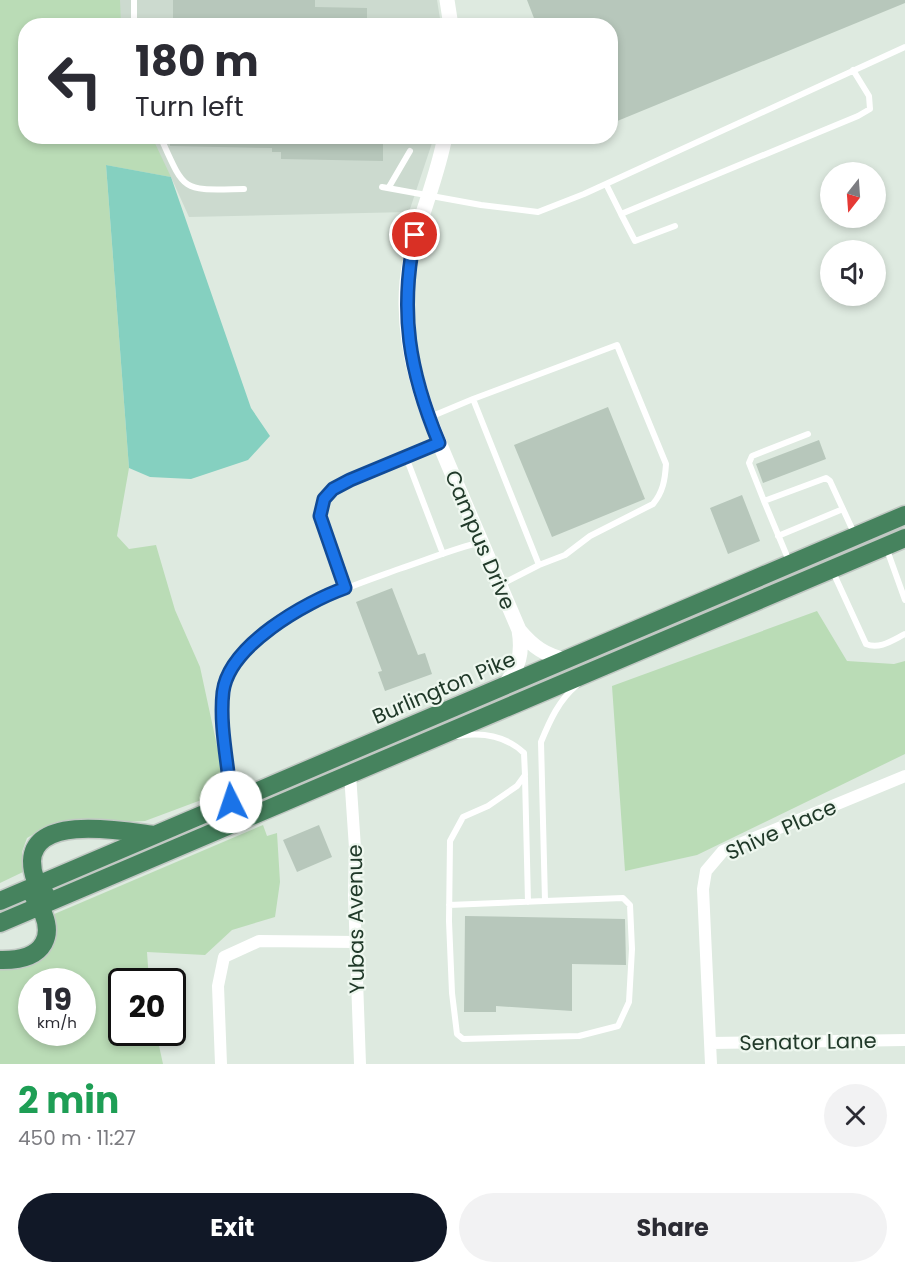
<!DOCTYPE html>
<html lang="en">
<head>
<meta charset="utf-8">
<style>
  body { margin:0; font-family:Poppins,sans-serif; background:#f2f2f3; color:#2b2b33; height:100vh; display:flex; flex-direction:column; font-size:22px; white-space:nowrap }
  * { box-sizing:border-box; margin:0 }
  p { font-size:20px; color:#7c7c81 }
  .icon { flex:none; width:33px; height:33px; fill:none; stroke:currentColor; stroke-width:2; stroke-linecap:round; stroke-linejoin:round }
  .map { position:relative; height:1064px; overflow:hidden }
  .side { display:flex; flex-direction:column; background:#fff; flex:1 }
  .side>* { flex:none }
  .guide { position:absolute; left:18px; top:18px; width:600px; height:126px; border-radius:24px; box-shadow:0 3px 9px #0003; background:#fff; color:#2b2b33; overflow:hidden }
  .needle { width:39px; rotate:197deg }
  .tools { position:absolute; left:820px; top:162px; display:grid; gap:12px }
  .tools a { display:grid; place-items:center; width:66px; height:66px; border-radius:50%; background:#fff; box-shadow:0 3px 9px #0003; font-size:30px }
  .speed { position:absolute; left:18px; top:968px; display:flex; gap:12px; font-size:30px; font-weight:700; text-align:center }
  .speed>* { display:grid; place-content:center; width:78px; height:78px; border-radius:50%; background:#fff; box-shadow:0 3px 9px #0003; line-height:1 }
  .speed small { font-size:15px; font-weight:400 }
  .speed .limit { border:3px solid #111; border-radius:9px; background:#fff; color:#111 }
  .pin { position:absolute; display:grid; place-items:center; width:51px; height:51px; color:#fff; margin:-26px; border:3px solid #fff; border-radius:50%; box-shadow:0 2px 6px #0007 }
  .me { position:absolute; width:66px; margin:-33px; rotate:356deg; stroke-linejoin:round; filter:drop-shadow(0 0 4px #0008) }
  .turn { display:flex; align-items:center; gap:21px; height:126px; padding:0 18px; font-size:27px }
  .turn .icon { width:78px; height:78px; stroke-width:2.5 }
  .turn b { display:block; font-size:42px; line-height:51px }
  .round { display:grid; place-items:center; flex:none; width:63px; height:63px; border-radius:32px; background:#f2f2f3 }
  .headline { display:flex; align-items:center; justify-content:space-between; height:102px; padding:0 18px }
  h1 { font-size:36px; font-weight:700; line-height:45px; color:#1e9e55 }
  .primary-button { display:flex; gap:12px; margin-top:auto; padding:12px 18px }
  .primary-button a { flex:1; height:69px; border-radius:36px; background:#111827; color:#fff; font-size:24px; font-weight:700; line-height:69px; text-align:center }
  .primary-button a+a { background:#f2f2f3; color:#2b2b33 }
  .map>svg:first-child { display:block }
  .built { fill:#ccdacf }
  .green { fill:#badcb6; fill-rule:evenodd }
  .water { fill:#85d0c0 }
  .building { fill:#b7c7bb }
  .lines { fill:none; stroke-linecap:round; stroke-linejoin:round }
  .trunk-casing { stroke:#c1c8c3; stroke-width:21 }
  .service { stroke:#fff; stroke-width:6 }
  .minor { stroke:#fff; stroke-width:12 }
  .tertiary { stroke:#fff; stroke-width:15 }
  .trunk { stroke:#46835e; stroke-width:18 }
  .route-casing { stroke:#114b97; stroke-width:15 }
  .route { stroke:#1a73e8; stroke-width:10 }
  .labels { text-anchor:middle; stroke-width:4.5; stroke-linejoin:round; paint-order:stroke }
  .street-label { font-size:21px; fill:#203929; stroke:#eef7ef }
</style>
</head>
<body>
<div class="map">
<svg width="905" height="1064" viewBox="0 0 905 1064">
  <rect width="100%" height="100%" fill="#deeae0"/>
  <path class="built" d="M102,0H437L441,25H103Z
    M105,137H434L409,212L189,217L171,177L106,165Z"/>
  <path class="green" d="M0,0H120L121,25L26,26V136L152,137L171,177L106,165L129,468L117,536L129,549L156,545L175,610L200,667L225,783L220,793L145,821L48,826L27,838L22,852L23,872L0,883Z
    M817,611L847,661L894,664L905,661V754L697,855L625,871L612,686Z
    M263,825L267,836L277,833L280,882L275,917L232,930L205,955L147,952L149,981H122V1032H156L163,1064H0V969C43,967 54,959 52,915ZM32,981H82V1032H32Z"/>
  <path class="water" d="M106,165L171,177L251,408L270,436L248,460L191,479L150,477L129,468Z"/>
  <path class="building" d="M173,0H315V7L367,8V26H173Z
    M527,0H905V3L610,124V26H537Z
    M170,136H383V161L281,159V152H272V148L170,146Z
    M608,407L645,499L552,537L514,445Z
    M819,440L826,459L763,483L756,464Z
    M742,495L760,541L728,554L710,508Z
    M392,588L418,655L425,653L432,674L385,691L378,672L382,671L356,602Z
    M319,825L332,857L297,872L283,840Z
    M465,916L625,919L626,965L572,964V1011L496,1006V1012H464Z"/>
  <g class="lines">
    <g class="trunk-casing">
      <path id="trunk" d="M46,895C37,886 32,874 32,861C34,814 123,831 154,835
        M0,901L905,515
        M0,923L905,538
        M0,960C45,961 60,935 34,897"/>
    </g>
    <path class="service" d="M134,26V0
      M160,136C186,194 181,190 244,189
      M606,184L621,214L858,116L870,109L869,96L853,70
      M382,187L481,205L538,212L584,194L905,47
      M389,187L410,151
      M621,214L635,241L675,226
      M473,399L617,345L666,464C665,480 663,492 653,504L590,536L565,555L539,565
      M430,417L473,399L539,565L500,585
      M808,434L752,456L749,463L764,501L826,478L830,481L854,533
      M406,457L443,554
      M764,501L789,561
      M778,536L843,509
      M886,547L905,600
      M833,572L866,644C879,650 893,640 905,634
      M345,588L320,516L324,499L333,489L350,480L439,443
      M458,736C482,732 506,736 524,753L525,775L517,786L488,806L463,817L450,841L449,921L452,993L457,1034L463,1039L579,1036L618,1026L629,1002L632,949L630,905L623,898L545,901L541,742C550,720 559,700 577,685
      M525,777L528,902
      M231,801C229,766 215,722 224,688C242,621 341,590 399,569C426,560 453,549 481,542
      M449,905L545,901"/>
    <path class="minor" d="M350,774L355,848L354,895L360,1064
      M710,1043L905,1040
      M221,1064L218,986L224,957L259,941L356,942
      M711,1064L703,889L706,871L723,851L905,776"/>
    <path class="tertiary" d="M447,0L451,26
      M445,136C436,186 412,231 407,282C400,358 431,424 460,492C480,538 499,584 519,630C523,654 519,667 504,686
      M519,630C533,647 545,655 566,660"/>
    <use href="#trunk" class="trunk"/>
  </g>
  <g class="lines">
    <g class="route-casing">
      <path id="route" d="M231,802C229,766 219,728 223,692C229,645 306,602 345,588L320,516L324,499L333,489L350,480L439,443C409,371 399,312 415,235"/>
    </g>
    <use href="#route" class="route"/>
  </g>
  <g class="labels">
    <g class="street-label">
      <text transform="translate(480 540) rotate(67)" y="7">Campus Drive</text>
      <text transform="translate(444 688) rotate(-23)" y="7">Burlington Pike</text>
      <text transform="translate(781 830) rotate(-24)" y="7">Shive Place</text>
      <text transform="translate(356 919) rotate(-91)" y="7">Yubas Avenue</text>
      <text transform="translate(808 1042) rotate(-1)" y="7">Senator Lane</text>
    </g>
  </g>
</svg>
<div class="tools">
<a><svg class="needle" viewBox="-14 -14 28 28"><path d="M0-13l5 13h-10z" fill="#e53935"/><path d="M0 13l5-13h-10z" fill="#7c7c81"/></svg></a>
<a><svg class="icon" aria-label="sound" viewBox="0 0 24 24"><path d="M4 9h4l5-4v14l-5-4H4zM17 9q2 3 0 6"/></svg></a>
</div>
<div class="speed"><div>19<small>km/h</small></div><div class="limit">20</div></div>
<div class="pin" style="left:415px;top:235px;background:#d93025"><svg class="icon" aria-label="arrive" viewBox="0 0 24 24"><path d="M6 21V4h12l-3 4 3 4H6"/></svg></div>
<svg class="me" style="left:231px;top:802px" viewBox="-20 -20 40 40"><circle r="19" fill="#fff"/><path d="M0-13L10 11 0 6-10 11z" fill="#1a73e8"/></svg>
<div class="guide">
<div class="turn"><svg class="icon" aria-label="left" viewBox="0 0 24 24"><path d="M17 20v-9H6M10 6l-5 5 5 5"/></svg><div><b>180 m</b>Turn left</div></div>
</div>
</div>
<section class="side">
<div class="headline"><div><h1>2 min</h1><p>450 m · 11:27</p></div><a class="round"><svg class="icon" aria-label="close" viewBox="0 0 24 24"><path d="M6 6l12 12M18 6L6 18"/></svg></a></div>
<div class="primary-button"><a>Exit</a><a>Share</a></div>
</section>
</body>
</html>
